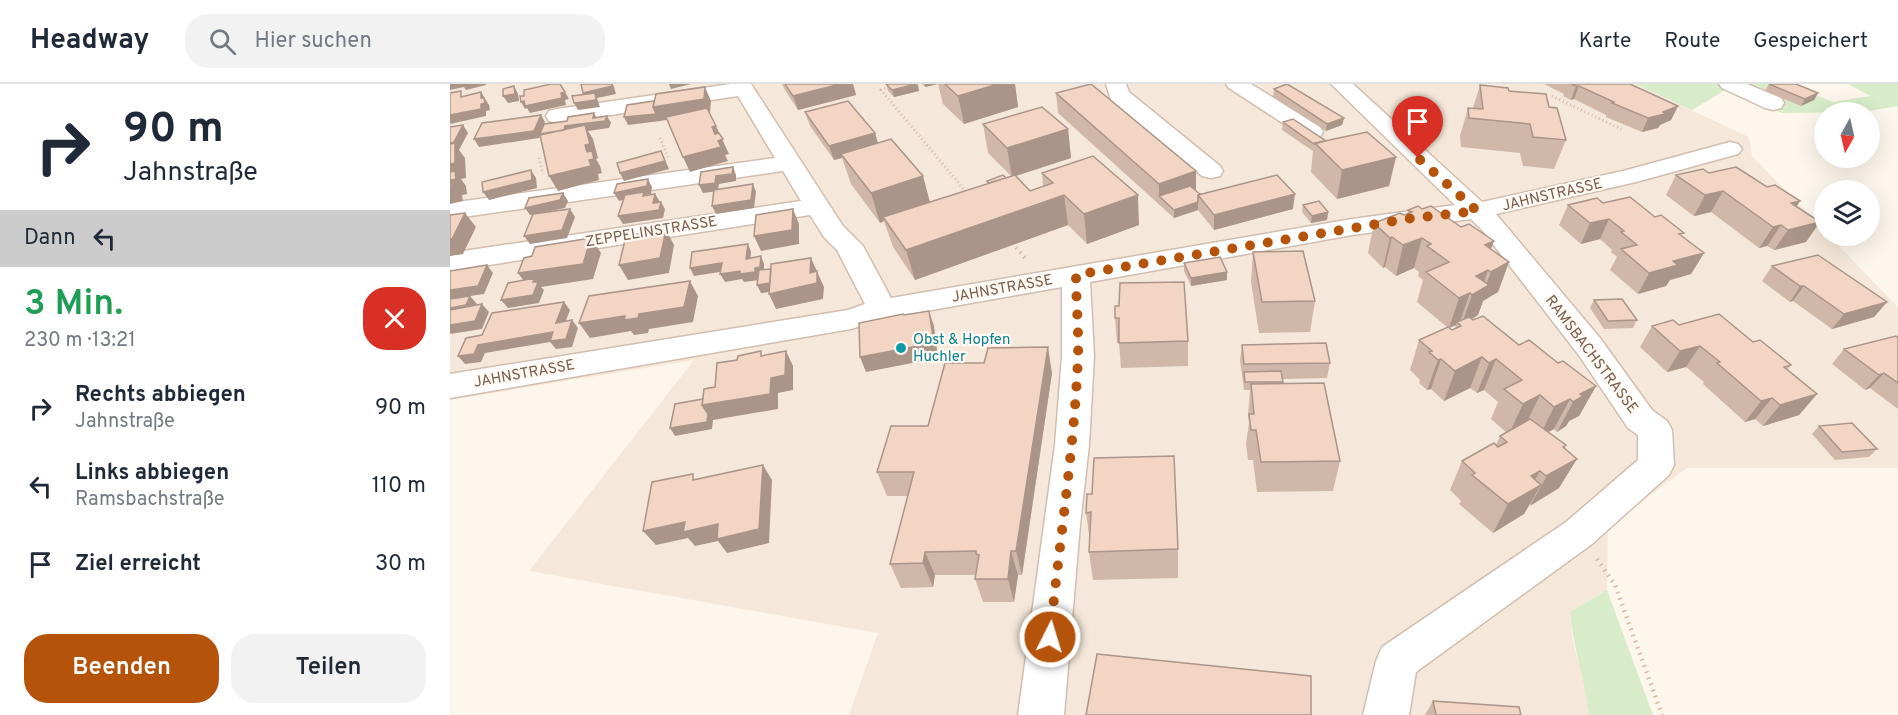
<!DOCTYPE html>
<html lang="de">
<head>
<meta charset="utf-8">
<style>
  body { margin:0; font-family:Overpass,sans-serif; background:#f2f2f3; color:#1f2937; height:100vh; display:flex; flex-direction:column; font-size:22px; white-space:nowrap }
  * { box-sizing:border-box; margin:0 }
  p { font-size:20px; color:#747a83 }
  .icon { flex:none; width:33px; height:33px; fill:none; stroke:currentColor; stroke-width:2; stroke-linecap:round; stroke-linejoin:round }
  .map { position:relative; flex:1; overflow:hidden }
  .details { display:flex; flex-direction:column; background:#fff; width:450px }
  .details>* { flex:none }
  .banner { background:#fff; color:#1f2937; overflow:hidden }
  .needle { width:39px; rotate:188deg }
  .fabs { position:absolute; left:1364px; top:18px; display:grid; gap:12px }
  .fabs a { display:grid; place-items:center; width:66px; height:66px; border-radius:50%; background:#fff; box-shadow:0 6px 24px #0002; font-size:30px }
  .pin { position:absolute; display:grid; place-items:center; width:51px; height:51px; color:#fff; margin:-62px -26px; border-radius:50% 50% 50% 0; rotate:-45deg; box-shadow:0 0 6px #0007 }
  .pin .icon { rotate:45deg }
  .me { position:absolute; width:66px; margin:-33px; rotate:5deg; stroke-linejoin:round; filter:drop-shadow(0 0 4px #0008) }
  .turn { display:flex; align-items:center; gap:21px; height:126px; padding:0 24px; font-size:27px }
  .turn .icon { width:78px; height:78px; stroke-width:2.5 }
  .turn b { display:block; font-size:42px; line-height:51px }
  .then { display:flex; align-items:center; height:57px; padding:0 24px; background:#0003; gap:12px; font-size:22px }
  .round { display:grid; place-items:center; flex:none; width:63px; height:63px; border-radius:24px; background:#f2f2f3 }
  .head { display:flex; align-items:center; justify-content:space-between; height:102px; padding:0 24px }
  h1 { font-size:36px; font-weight:600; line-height:45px; color:#1e9e55 }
  .action { display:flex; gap:12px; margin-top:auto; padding:12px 24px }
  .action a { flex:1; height:69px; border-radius:24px; background:#b45309; color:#fff; font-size:24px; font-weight:600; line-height:69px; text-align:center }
  .action a+a { background:#f2f2f3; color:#1f2937 }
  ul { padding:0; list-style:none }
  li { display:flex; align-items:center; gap:18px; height:78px; padding:0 24px }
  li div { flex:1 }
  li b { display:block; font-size:22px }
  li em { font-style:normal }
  header { display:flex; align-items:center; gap:36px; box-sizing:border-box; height:84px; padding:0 30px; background:#fff; border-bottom:2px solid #e0e1e3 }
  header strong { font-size:28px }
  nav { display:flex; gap:33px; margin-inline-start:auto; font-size:21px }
  .search { width:420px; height:54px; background:#f2f2f3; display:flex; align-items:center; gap:15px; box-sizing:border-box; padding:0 21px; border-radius:24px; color:#747a83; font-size:22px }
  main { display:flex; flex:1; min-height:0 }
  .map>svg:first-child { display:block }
  .residential { fill:#f5e8da }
  .green { fill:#d8ecc9 }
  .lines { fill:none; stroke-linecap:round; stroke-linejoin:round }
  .minor-casing { stroke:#d1beb0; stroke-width:3 }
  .path-far2 { stroke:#d9b8a5; stroke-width:3; stroke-dasharray:1 3; stroke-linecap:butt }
  .path-far1 { stroke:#d9b8a5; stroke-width:4; stroke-dasharray:1.5 4.5; stroke-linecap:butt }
  .path { stroke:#d9b8a5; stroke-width:4.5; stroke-dasharray:1.5 5; stroke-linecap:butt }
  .minor { fill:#fff; fill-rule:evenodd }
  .wall { fill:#d1b7a8; fill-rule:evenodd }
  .shaded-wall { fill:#aa9588 }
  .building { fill:#f3d5c3; stroke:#aa9588; stroke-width:1.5 }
  .route { stroke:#b45309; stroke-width:10; stroke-dasharray:0 18 }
  .culture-dot { fill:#0f9aa8; stroke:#fffaf3; stroke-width:2 }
  .labels { text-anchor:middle; stroke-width:4.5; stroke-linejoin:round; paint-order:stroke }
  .street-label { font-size:15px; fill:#7a5c4d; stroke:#fffaf3 }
  .culture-label { font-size:15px; fill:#0d838f; stroke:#fffaf3; text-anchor:start }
</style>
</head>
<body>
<header>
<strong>Headway</strong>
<div class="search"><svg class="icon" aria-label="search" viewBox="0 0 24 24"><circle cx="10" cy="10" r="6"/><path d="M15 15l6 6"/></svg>Hier suchen</div>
<nav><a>Karte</a><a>Route</a><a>Gespeichert</a></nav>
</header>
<main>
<section class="details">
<div class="banner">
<div class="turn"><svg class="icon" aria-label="right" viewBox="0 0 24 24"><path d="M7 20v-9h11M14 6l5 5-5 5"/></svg><div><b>90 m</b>Jahnstraße</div></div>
<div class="then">Dann<svg class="icon" aria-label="left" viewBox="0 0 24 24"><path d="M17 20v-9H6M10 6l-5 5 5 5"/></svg></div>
</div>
<div class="head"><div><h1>3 Min.</h1><p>230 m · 13:21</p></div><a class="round" style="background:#d93025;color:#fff"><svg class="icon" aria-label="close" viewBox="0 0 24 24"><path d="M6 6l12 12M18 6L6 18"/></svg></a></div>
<ul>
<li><svg class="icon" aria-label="right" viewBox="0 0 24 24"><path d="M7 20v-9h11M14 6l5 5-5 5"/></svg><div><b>Rechts abbiegen</b><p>Jahnstraße</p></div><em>90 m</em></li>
<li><svg class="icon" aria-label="left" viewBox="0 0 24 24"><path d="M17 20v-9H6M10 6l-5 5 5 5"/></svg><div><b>Links abbiegen</b><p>Ramsbachstraße</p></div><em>110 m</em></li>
<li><svg class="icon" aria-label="arrive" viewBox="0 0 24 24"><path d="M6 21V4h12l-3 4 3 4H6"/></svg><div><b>Ziel erreicht</b></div><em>30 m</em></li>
</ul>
<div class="action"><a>Beenden</a><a>Teilen</a></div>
</section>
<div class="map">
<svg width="1448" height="631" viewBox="0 0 1448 631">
  <rect width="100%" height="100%" fill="#fdf6ec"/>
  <path class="residential" d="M0,0H1185L1299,53L1302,72L1374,146V152H1379L1448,223V384H1237L1158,443L1157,506L1120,528L1123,559L1136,603L1139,631H399L428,549L79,487L244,276L0,316Z"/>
  <path class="green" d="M1185,0H1338L1383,18L1420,12L1398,0H1448V22L1413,28L1332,29L1277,5L1242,26Z
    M1157,506L1203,631H1139C1135,596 1123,563 1120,528Z"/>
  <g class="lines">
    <g class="minor-casing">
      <path id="minor" d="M281,0H301L393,142L413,162L441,214L902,135L1005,121L881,0H903L1032,118L1173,87L1280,58L1288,60L1292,65L1288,70L1186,98L1046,130L1150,254L1202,326L1217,337L1222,346L1224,381L1219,391L1142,460L966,588L959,631H913L926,577L932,563L1116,438L1188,376V351L1178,344L1128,270L1032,146L1021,135L902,151L640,198L644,272L639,361L630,441L614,631H568L605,361L612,272V203L436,234L401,245L0,314V290L398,226L415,220L387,166L374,153L360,131L0,187V169L351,117L333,87L0,135V119L325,74L288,12L107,39L99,37L96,32L99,27L107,25Z
        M656,0H676L679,8L770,82L773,87L770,92L761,94L752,92L661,16Z
        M776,0H801L870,43L873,48L870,53L862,55L854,53L779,4Z
        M1269,0H1297L1331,14L1334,19L1331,24L1323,26L1315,24L1272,4Z"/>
    </g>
    <path class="path-far2" d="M439,3L431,6L517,109
      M1102,12L1173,46
      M210,54L218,73
      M89,74L93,90
      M560,157L563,160"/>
    <path class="path-far1" d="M562,159L577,176"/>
    <path class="path" d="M1147,475L1165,501L1212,631"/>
    <use href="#minor" class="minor"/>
  </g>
  <path class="wall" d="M332,0H403L406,11L348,26L335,6Z
    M436,0L469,7L444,13L438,7Z
    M472,0H565L568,23L514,40L493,20L488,0L475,3Z
    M1094,0H1180L1228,22L1221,36L1210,41L1208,44L1192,48L1156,33V31L1124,15L1121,16L1113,12L1114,10Z
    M1319,0L1368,9L1364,16L1351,22L1315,7Z
    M1030,1L1059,7L1099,23L1116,56L1104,85L1073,82L1070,69L1011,63L1010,52L1018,24H1023Z
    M824,5L894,34L892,41L876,47L823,13Z
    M606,9L750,110L843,125L764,146L748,126L724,134L608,29Z
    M355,28L425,49L428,59L480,118L537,100V97L561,92L538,69L533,40L618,45L621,74L566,92L580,107L593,102L592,89L689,141L637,160L618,141L465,196L443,163L434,137L430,139L401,100L392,74L384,76L360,42Z
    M833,38L876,57L946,73L939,102L887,115L861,88L863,67L832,46Z
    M1259,89L1346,122L1356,158L1324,166L1317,162L1309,164L1261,128L1244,132L1216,111L1226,91Z
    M1153,119L1232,153L1254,169L1241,190L1220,196L1216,202L1188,210L1160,186L1167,173L1161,168L1162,166L1150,155L1131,160L1109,141L1118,121Z
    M853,121L878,128L877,136L861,139L852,128Z
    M958,126L1041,165L1059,178L1048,208L1033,217L1028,231L1022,235L1069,261L1108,279L1146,302L1129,332L1119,337L1116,342L1107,348L1104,345L1098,348L1116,361L1114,364L1109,404L1079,421L1074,430L1043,449L1009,420L1011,417L1000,406L1012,377L1046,361L1050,352L1056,348L1041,335L1048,318L1034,306L1027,309L1020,304L994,317L981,305L977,306L969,299L970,296L960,286L969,256L997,243L967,218L973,196L968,192L969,188L964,184L946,192L935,183L933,184L918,169L924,139L954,131L957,130ZM1006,241L1005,245L1002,246L999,244Z
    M803,168L865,217L860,248L809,249L801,198Z
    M734,179L777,188V196L741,202L734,187Z
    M1322,182L1437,218L1424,233L1382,245L1343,217L1340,218L1312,197Z
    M1144,216L1187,236L1183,244L1154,245L1140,224Z
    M669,222L738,257V282L671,284L669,259H667L665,234Z
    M1229,241L1303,258L1341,281L1337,286L1367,310L1349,331L1313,342L1305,335L1295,338L1253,300L1254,298L1236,283L1217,288L1190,263L1202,242Z
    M1448,254V325L1420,304L1415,306L1382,280L1394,265Z
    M792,261L880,279L877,294L833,295V300L890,377L883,407L807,408L803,376H798L796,360L799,339L798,331L800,306H794L790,276Z
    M602,289L572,491H568L564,518H533L525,495L526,491H485L483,503L451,504L440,480L458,412H437L427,388L478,342Z
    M1369,342L1427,365L1419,373L1385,376L1362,350Z
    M637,410L728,465V494L643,496L639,468L640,457L636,429Z
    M983,617L1071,631H975Z"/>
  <path class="shaded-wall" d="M0,0H36V1L16,6L14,3L0,6Z
    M162,0H163L166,10L147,14L150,23L128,26L124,19L137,16L133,9Z
    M219,0H241L221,5Z
    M390,0H403L406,11L348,26L343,12Z
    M468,0L469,7L444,13L442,6Z
    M475,0H488L475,3Z
    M548,0H565L568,23L514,40L508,12Z
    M64,2L68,10L69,17L58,19L53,12Z
    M1126,2H1129L1124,15L1121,16Z
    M255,3L261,17L260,29L210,37L178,41L174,33Z
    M31,8L39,21L40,26L36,27V32L0,40V31L31,14Z
    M115,8L119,15L115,16L116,21L80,29L77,24L75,25L71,18Z
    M1368,9L1364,16L1351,22L1355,15Z
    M1228,22L1221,36L1210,41L1208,44L1192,48L1198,34Z
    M144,29L148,36L157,32L161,39L159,44L138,47L143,55L148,74L146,75L150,82L152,89L148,90L149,96L108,107L99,92L95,58L115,42L143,34Z
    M91,31L95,38L89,54L29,63L24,55Z
    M894,34L892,41L876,47L877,40Z
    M13,41L18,49L9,66L15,74L16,94L11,95L16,102L17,110L12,111L13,117L0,120V59Z
    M266,42L279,70L275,71L278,77L240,88L233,73L262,43Z
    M618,45L621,74L562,93L557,64Z
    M425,49L429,63L391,70L392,74L384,76L379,62Z
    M211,67L219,85L174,97L170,89Z
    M946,73L939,102L887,115L892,86Z
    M283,83L286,91V97L269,100L268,107L253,109L249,101Z
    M81,86L86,94L87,104L39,116L33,108Z
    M746,87V107L709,112V120V100Z
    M473,92L481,122L433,133L434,137L430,139L421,109Z
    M198,95L202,103L201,110L195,111L198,116L193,111L169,117L164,109Z
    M303,100L306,108L304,124L266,130L262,122Z
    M1273,107L1261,128L1244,132L1255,111Z
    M113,109L118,117L115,124L80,131L75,124Z
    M205,110L210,118L203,119Z
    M845,110L843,125L764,146V131Z
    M614,111L618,141L465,196L456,166Z
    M688,111L689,141L637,160L634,130Z
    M1350,117L1337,138L1341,119Z
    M211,118L215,125L213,134L173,140L168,132Z
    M748,118V126L724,134V126Z
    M120,125L125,133L117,154L80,160L74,152Z
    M343,125L349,140V160L311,167L304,152Z
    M878,128L877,136L861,139L862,132Z
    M15,129L26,143L13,170L0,172V155Z
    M1159,135L1150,155L1131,160L1140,139Z
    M1370,138L1356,158L1324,166L1338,146Z
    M1331,141L1317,162L1309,164L1323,143Z
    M216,146L224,161L219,189L178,196L169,181Z
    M942,153L935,183L933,184L940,154Z
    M141,154L151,169L143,195L91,203L94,206L89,219L58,224L51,216L79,204L68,189Z
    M972,154L964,184L946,192L953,161Z
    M1044,157L1033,187L1035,161Z
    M298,160L301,168L300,183L296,175Z
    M1254,169L1241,190L1220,196L1216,202L1188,210L1199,189L1223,177Z
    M311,172L314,180V191L309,196L294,198L292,195L275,198L270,190L305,184Z
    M361,174L374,203L373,215L326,225L319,210L360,189Z
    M1059,178L1048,208L1033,217L1028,231L1011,242L1022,211L1026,192L1038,186L1032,205L1035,203L1041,188Z
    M272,179L276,187L244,192L240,184Z
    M37,181L43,189L34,210L20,212L27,220L22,229L0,234V206Z
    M777,188V196L741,202V194Z
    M329,192L327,207L311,209L307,201Z
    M240,197L248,212L243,238L199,245L198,249L184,251L181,247L140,254L129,239L189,230Z
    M1350,202H1354L1343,217L1340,218Z
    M1020,209L1009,240L1007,238L1006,241L999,244L1009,214Z
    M114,218L120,226L112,247L106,239Z
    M1437,218L1424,233L1382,245L1394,230Z
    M32,220L39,228L32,245L0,250V241Z
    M479,227L484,242L488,274L416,288L410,273Z
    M122,236L128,244L122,263L106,265L100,258L35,269L31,278L15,280L8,272L28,261Z
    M1250,262L1236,283L1217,288L1230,267Z
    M598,263L602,289L572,491L566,467Z
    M336,267L343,282V306L328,309V325L263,336L262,345L225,352L220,344L252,321L321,294Z
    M1032,273L1020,304L994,317L1005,287Z
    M991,275L981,305L977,306L988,276Z
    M1046,275L1034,306L1027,309L1039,279Z
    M1434,289L1420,304L1415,306L1429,291Z
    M1146,302L1129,332L1119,337L1116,342L1107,348L1123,318L1130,310Z
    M1367,310L1349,331L1313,342L1330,321Z
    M1090,311L1075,342L1059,350L1073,320Z
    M1322,314L1305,335L1295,338L1311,317Z
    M1120,315L1104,345L1089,353L1104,323Z
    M1116,361L1100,390L1127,375L1109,404L1080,422L1113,363Z
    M313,381L322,396L319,459L277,469L268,457L245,462L238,454L206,461L193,447Z
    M1090,387L1078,408L1091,401L1074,430L1043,449L1058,420L1081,392Z
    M561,467L568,491L564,518L558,495Z
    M475,468L485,491L483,503L473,479Z"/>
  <path class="building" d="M101,0H110L115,8L111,9L112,14L75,22L74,17L71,18L70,12H74V6Z
    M131,0H162V2L133,9Z
    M335,0H390L343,12Z
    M436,0H466L442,6Z
    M495,0H548L508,12Z
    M641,0L746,87L709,100L606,9Z
    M837,0L894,34L877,40L824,5Z
    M1121,0H1180L1228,22L1213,28L1215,30L1198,34L1162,19L1164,18L1129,2H1126Z
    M1319,0H1346L1368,9L1355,15Z
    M1030,1L1058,4L1059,7L1096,10L1099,23L1107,24L1116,56L1083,53L1080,40L1019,34L1018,24L1033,25Z
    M64,2L65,10L53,12V5Z
    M255,3L254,15L203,23L206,10Z
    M11,7V13L31,8V14H34L35,19L31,20V25L0,31V9Z
    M145,9L146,16L124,19L122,12Z
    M204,17L203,23L206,30L174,33L177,21Z
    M398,17L425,49L379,62L355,28Z
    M592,23L618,45L557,64L533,40Z
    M257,24L266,42L262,43L265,50L269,49L273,55L268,57L271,63L233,73L216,33Z
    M144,29L143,34L157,32L155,37L115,42L114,46L90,50L94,40L117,37L118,33Z
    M91,31L84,47L24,55L32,39Z
    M843,35L876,57L864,60L833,38Z
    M13,41L4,58L0,59V43Z
    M135,41L140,60L135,61L137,68L142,67L144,75L139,76L141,82L99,92L90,51Z
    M917,48L946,73L892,86L865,59Z
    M441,55L473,92L421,109L391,70Z
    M5,59V79L0,80V60Z
    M211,67L215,77L170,89L167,79Z
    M643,72L688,111L634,130L614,111L456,166L433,133L565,91L580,107L603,99L592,89Z
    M0,82V88L5,87L6,95L1,96L2,102L0,103Z
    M283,83L282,90L266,92L265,99L249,101L251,88Z
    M1286,83L1317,103L1325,101L1350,117L1341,119L1370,138L1338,146L1331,141L1323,143L1273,107L1255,111L1226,91L1253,85L1259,89Z
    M81,86L82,96L33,108L32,98Z
    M553,91L556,94L539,99L537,97Z
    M827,91L845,110L764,131L748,111Z
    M198,95L197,102L164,109L167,100Z
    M303,100L301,116L262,122L264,106Z
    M740,102L750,110L748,111V118L724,126L709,112Z
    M194,108L193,112L205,110L203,119L211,118L209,126L168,132L175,111Z
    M113,109L110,116L75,124L79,114Z
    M1180,113L1205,133L1211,131L1234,149L1229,150L1254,169L1223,177L1228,181L1199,189L1171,165L1187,161L1171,148L1174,147L1159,135L1140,139L1118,121L1147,114L1153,119Z
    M869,117L878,128L862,132L853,121Z
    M968,122L972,125L981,122L1011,143L1019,140L1044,157L1035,161L1059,178L1041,188L1038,186L1026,192L1039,201L1022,211L1020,209L1009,214L976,188L999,178L977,162L981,160L972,154L953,161L942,153L940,154L924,139L950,129L954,131L962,128L958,126Z
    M120,125L112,146L74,152L83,130Z
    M343,125L342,146L304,152L306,131Z
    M15,129L2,155H0V131Z
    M216,146L210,174L169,181L176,152Z
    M141,154L133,180L68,189L74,174L82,172L85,163Z
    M298,160L296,175L311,172L310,183L305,184V188L290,190V187L270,190L272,179L240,184L242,168Z
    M853,167L865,217L812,218L803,168Z
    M1368,171L1437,218L1394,230L1354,202H1350L1322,182Z
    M770,173L777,188L741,194L734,179Z
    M361,174L360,189L367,187V199L319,210L321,180Z
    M37,181L28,202L0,206V187Z
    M321,185L320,199L307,201L309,186Z
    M85,194L83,198H88L83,211L51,216L58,199Z
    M240,197L234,223L189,230L188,234L174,236L175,232L129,239L139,212Z
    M734,198L738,257L669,259V234H665V222H669L670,199Z
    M20,212L16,221L0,224V215Z
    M1172,215L1187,236L1158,237L1144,216Z
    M114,218L106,239L122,236L116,255L100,257L103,248L28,261L24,270L8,272L16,254L32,251L42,229Z
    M32,220L25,237L0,241V226Z
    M479,227L484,259L410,273L409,239L453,230L454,231Z
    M1269,230L1303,258L1310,256L1341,281L1334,283L1367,310L1330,321L1322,314L1311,317L1267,279L1270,278L1250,262L1230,267L1202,242L1223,236L1229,241Z
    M1033,232L1069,261L1079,256L1108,279L1113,277L1146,302L1130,310L1133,312L1123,318L1120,315L1104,323L1090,311L1073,320L1054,305L1072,296L1046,275L1039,279L1032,273L1005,287L991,275L988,276L979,268L982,267L969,256L998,243L1002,246L1011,242L1007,238L1019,233L1023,236Z
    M1446,252L1448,254V299L1434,289L1429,291L1394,265Z
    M876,259L880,279L794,280L792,261Z
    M598,263L566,467H561L558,495H525L529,471L526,470V467L475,468L473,479L440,480L464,388H427L441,342H478L495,279H534L538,264Z
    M311,267V272L336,267L335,291L321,294L320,310L252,321L254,305L265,303L267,279L287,276L288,272Z
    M831,287L833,298H795L794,288Z
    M874,299L890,377L811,378L806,346H801L799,330H804L801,300Z
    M253,315L252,321L258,330L257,338L220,344L225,320Z
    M1080,335L1116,361L1113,363L1127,375L1096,392L1090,387L1081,392L1091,401L1058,420L1022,391L1025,389L1012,377L1044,359L1048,363L1057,358L1050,352Z
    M1402,339L1427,365L1392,368L1369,342Z
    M724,372L728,465L639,468L641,428L636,429L637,410H642L644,374Z
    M313,381L309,445L267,455L268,440L233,448L235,438L193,447L202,398L243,390V396Z
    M647,570L861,592V631H636Z
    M983,617L1069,623L1071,631H986Z"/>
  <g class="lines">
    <path class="route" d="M600,553C609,460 624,367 628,274C629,246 626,218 626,191L956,135L1027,127L968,74"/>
  </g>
  <circle class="culture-dot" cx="451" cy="264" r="6"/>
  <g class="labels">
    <g class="street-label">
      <text transform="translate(1102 110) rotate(-13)" y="5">JAHNSTRASSE</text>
      <text transform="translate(201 147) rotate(-9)" y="5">ZEPPELINSTRASSE</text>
      <text transform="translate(552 204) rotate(-10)" y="5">JAHNSTRASSE</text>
      <text transform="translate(1142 270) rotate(53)" y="5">RAMSBACHSTRASSE</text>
      <text transform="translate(74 289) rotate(-10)" y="5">JAHNSTRASSE</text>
    </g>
    <g class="culture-label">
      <text x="463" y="260">Obst &amp; Hopfen<tspan x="463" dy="17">Huchler</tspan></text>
    </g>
  </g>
</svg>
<div class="fabs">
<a><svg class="needle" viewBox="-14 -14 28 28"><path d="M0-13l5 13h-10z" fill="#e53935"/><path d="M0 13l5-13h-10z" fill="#747a83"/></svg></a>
<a><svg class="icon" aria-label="layers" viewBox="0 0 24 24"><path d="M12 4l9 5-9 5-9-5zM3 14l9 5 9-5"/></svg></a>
</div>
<div class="pin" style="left:968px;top:74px;background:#d93025"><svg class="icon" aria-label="arrive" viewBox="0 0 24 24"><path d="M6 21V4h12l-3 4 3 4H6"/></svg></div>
<svg class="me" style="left:600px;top:553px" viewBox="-20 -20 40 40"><circle r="17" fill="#b45309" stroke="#fff" stroke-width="3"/><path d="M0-11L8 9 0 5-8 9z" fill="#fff"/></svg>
</div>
</main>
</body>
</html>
